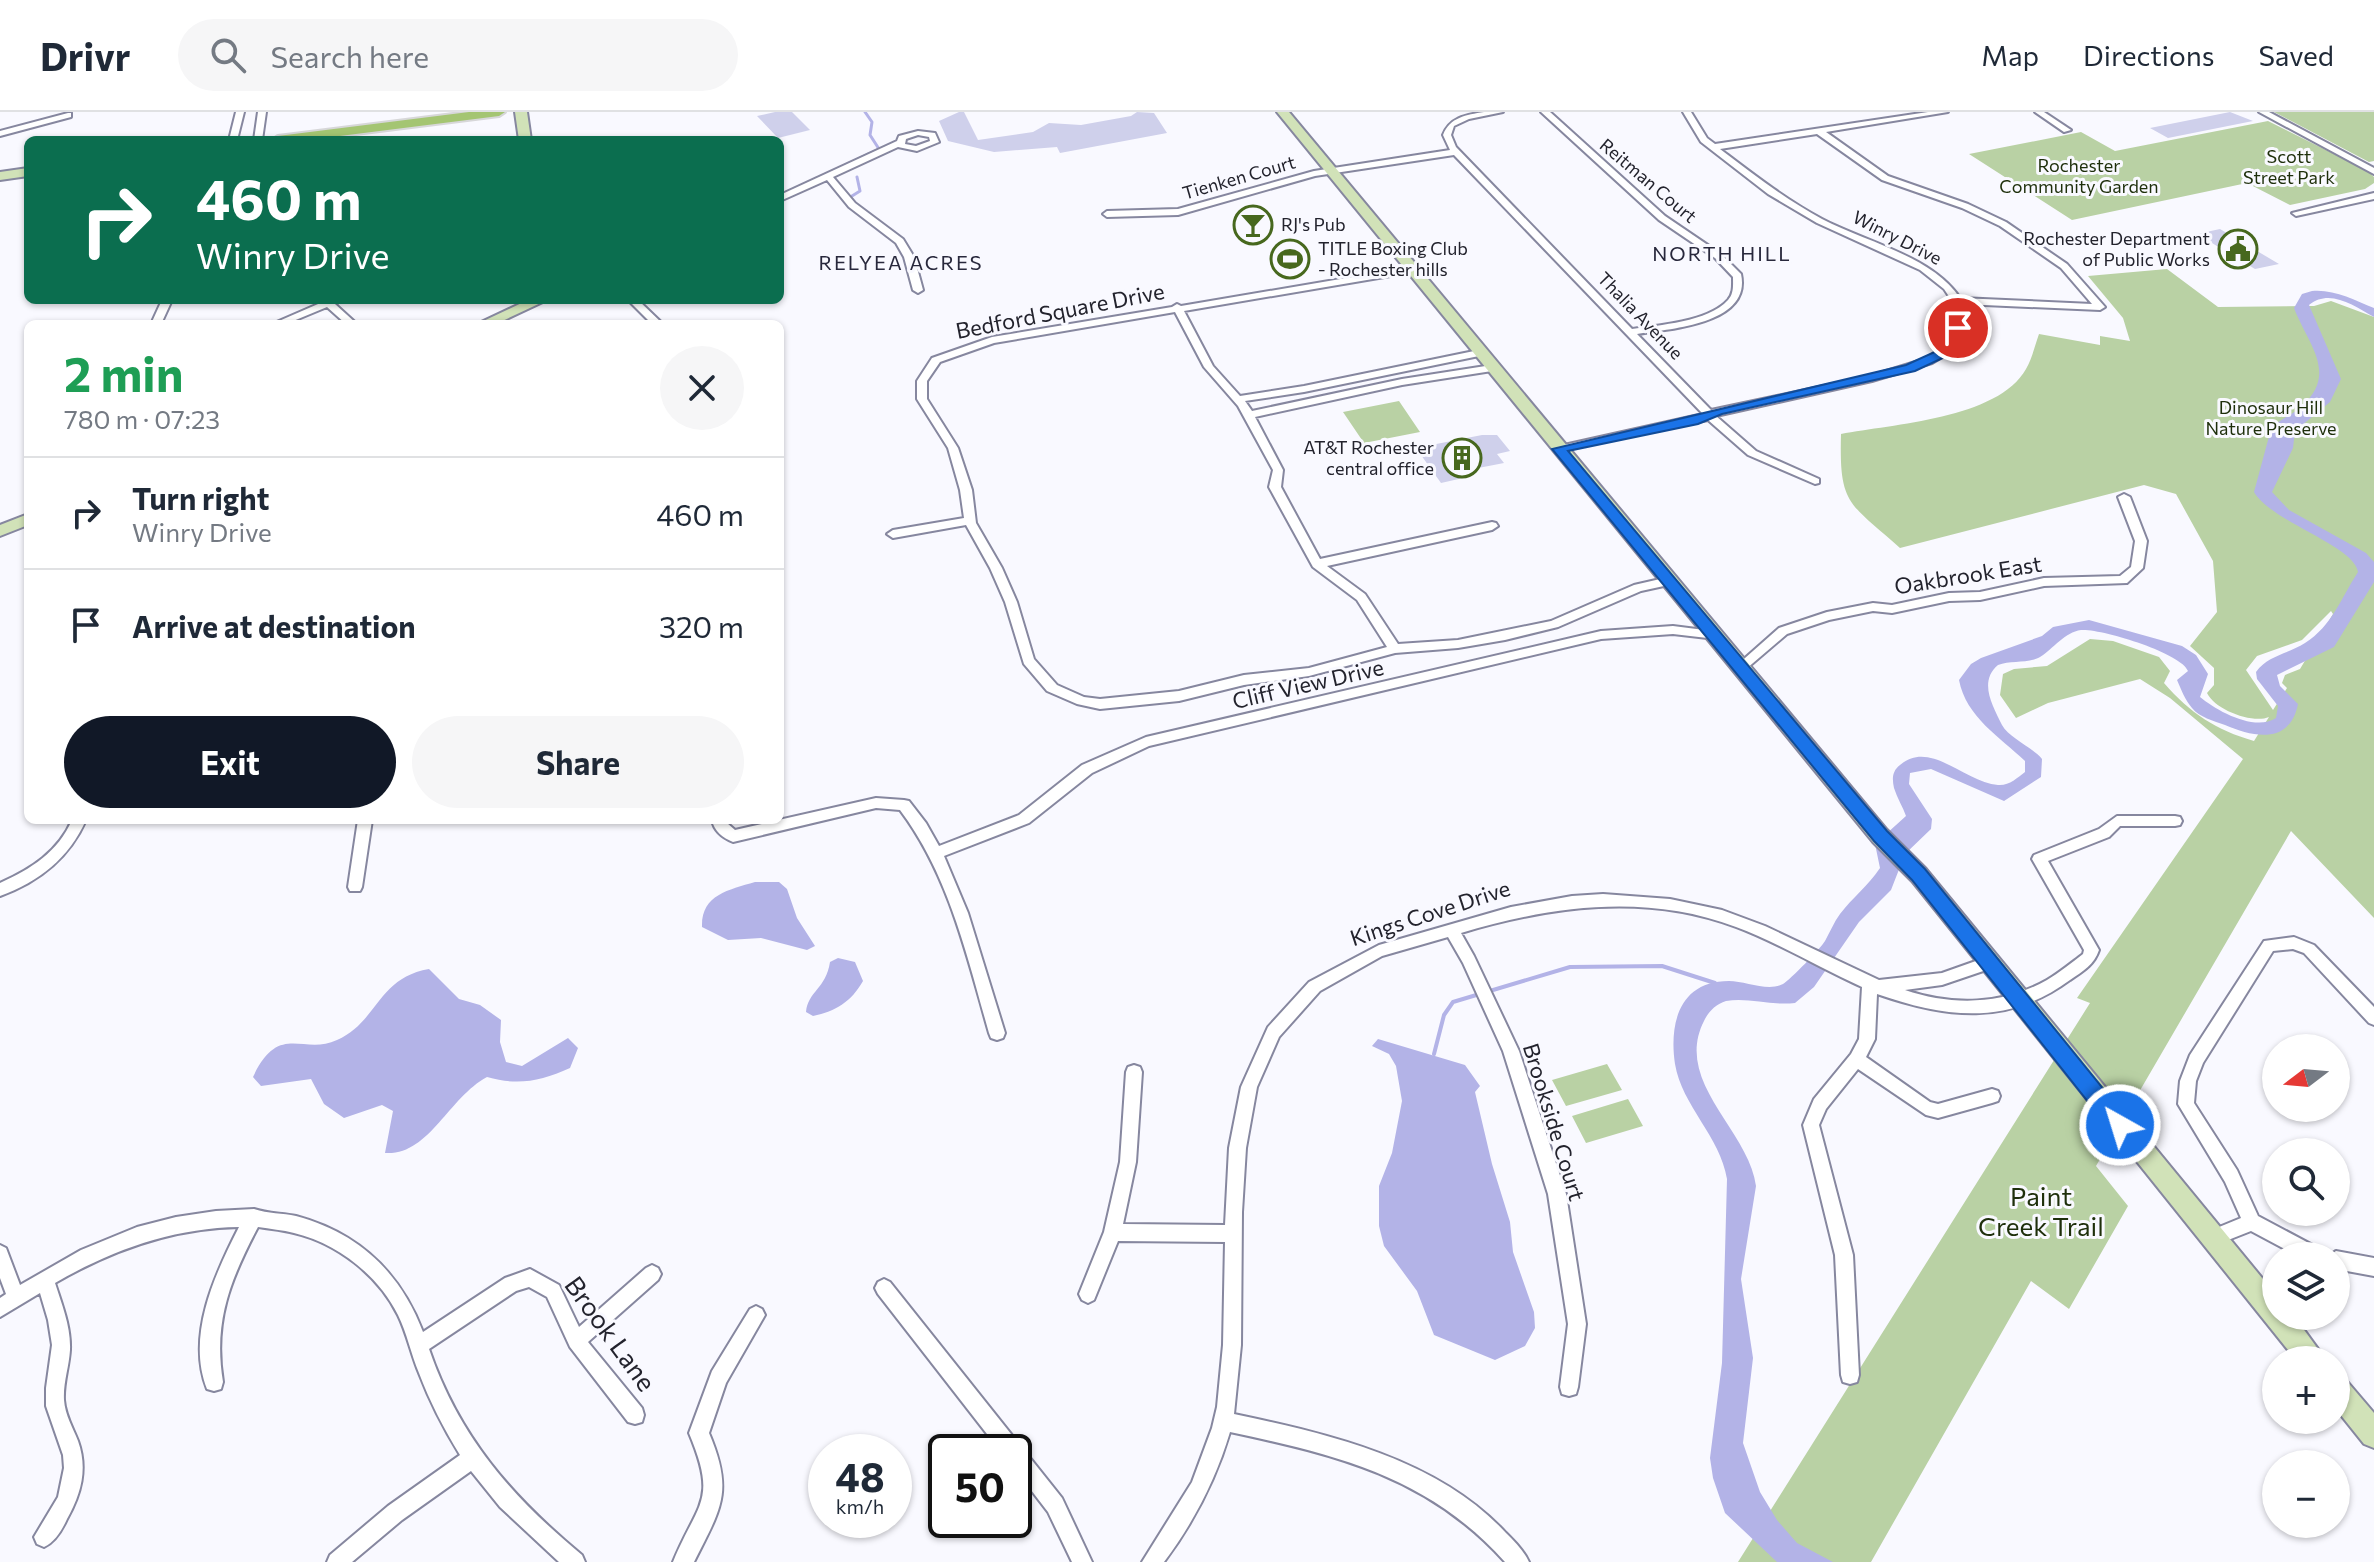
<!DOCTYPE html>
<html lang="en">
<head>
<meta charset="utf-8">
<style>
  body { margin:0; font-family:Commissioner,sans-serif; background:#f6f6f7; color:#1f2937; height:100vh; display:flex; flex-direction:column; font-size:30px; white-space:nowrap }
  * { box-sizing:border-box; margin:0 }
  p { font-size:26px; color:#747a83 }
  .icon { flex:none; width:44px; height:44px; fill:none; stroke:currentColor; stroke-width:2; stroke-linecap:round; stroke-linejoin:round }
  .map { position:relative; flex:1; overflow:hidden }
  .sheet { position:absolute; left:24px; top:208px; width:760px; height:504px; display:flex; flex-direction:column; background:#fff; border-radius:12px; box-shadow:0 2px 6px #0004 }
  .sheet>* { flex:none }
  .hud { position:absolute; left:24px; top:24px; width:760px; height:168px; border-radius:12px; box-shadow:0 2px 6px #0004; background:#0b6e4f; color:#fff; overflow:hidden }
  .needle { width:52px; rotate:254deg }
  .fabs { position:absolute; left:2262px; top:922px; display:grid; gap:16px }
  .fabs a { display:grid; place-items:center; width:88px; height:88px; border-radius:50%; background:#fff; box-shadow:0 2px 6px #0004; font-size:40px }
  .speed { position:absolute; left:808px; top:1322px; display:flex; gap:16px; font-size:40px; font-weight:700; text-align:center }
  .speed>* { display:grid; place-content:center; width:104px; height:104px; border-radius:50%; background:#fff; box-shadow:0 2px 6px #0004; line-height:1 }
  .speed small { font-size:20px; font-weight:400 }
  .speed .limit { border:4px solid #111; border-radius:12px; background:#fff; color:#111 }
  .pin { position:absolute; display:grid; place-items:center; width:68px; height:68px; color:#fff; margin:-34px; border:4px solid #fff; border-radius:50%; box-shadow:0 2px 8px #0007 }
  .me { position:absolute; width:88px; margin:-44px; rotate:321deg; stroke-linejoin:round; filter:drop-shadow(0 0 6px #0008) }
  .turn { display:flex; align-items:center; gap:28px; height:168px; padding:0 40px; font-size:36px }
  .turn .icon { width:104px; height:104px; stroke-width:2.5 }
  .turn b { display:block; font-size:56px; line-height:68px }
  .round { display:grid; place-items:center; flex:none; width:84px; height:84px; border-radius:42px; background:#f6f6f7 }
  .overview { display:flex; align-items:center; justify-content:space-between; height:136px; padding:0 40px }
  h1 { font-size:48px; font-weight:700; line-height:60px; color:#1e9e55 }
  .primary-button { display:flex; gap:16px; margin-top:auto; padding:16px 40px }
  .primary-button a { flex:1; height:92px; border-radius:48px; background:#111827; color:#fff; font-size:32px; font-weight:700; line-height:92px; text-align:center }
  .primary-button a+a { background:#f6f6f7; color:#1f2937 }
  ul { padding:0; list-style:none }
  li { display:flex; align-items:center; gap:24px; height:112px; padding:0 40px; border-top:2px solid #e0e1e3 }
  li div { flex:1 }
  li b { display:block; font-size:30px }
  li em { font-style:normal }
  header { display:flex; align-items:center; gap:48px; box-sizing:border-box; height:112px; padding:0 40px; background:#fff; border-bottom:2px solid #e0e1e3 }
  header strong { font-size:38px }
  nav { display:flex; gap:44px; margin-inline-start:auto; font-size:28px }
  .search { width:560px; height:72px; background:#f6f6f7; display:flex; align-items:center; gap:20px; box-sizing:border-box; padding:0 28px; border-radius:44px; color:#747a83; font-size:30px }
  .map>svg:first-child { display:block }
  .green { fill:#b9d1a4; fill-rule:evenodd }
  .water { fill:#b3b3e7 }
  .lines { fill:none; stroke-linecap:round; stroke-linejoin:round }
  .stream-far1 { stroke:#b3b3e7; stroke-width:3 }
  .stream { stroke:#b3b3e7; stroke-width:4 }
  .building { fill:#cfd0eb }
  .street-casing { stroke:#86879f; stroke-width:4 }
  .secondary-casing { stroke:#86879f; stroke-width:4 }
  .primary-casing { stroke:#d7d7d9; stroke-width:4 }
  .street { fill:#fff; fill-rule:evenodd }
  .secondary { fill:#d1e2b8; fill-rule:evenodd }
  .primary { fill:#a4c572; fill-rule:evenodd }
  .route { fill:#1a73e8; stroke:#114b97; stroke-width:2 }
  .labels { text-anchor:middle; stroke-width:6; stroke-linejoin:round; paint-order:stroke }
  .far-park-label { font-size:18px; fill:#1e2f0b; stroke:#f9f9ff }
  .far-street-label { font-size:18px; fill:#23232d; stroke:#f9f9ff }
  .far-poi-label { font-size:18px; fill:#23232d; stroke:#f9f9ff; text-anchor:start }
  .far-neighbourhood-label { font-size:20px; letter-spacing:2px; fill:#28283c; stroke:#f9f9ff }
  .street-label { font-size:22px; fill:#23232d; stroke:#f9f9ff }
  .near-park-label { font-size:26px; fill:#1e2f0b; stroke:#f9f9ff }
  .near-street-label { font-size:26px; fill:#23232d; stroke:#f9f9ff }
</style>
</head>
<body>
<header>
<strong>Drivr</strong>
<div class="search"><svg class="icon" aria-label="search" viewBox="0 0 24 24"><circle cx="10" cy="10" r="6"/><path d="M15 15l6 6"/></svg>Search here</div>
<nav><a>Map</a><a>Directions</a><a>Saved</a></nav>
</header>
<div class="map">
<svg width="2374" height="1450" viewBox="0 0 2374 1450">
  <rect width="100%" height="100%" fill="#f9f9ff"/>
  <path class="green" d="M2274,0H2374V49L2369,50Z
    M2268,9L2368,59L2374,65V71L2365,77L2290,93L2247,71L2072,108L1969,42L2081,20L2115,39Z
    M2167,157L2218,195L2314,194L2331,189L2374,205V806L2291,719L2096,1054L2128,1094L2069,1197L2031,1169L1871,1450H1738L2090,891L2077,886L2243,647L2170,586L2140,567L2048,591L2016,606L2000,583L2003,562L2014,557L2047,554L2090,527L2113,529L2159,545L2170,559L2164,571C2190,601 2216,618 2254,629L2269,605C2253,612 2215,598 2207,581L2214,573V556L2190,534L2217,500L2213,449L2176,382L2144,373L1900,436C1849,390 1839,394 1841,322C1892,312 1998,307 2026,257C2032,247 2035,233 2039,222L2100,233V224L2130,229L2123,206L2088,164ZM2331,499L2333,502L2300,557L2285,563L2282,571L2287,576L2273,598L2246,558L2257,544L2302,528Z
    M1399,289L1420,320L1364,331L1343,300Z
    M1607,952L1622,978L1566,994L1552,968Z
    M1628,987L1643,1014L1586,1031L1572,1004Z"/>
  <path class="water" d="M2312,179C2334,177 2354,188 2374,196V205C2354,194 2330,176 2309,193L2341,267L2330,290L2295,319L2293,336L2272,380L2289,398L2366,441L2374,450V470L2334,535L2277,563L2280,574L2298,592C2290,632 2255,626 2225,613C2214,609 2199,605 2192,596C2185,588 2181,577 2177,568L2188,559C2182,541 2100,516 2081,518C2065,520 2053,537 2040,545C2028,552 2011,548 1998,553C1978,570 1993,594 2002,613C2009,626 2032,635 2042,647L2041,665L2004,689L1931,657L1910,661L1909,672L1932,707L1931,717L1905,742L1891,778L1859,810L1814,875L1795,891C1772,894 1748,885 1726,889C1716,892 1708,900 1704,909C1673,970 1749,1018 1756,1074L1741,1167L1753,1246L1743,1331L1760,1380L1777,1408L1797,1431L1833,1450H1777L1725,1401L1713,1366L1710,1346L1722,1251L1727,1067C1720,1024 1682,994 1675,952C1669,912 1679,869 1729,869C1745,869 1768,880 1783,872C1790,868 1821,836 1825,829C1830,820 1834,810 1840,802C1852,786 1868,774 1880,756L1875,732L1906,704C1903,695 1897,686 1894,676C1892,667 1892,659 1900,653C1930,627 1966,671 1998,673C2009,674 2017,666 2025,660V649C2000,625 1966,605 1959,568L1971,552L1981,546L2042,524L2053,515L2089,508L2182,534L2196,543L2208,562L2200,585C2217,599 2255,620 2276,606L2278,594L2257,567L2256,560C2268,543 2288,542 2305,531C2332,514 2341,486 2358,460C2355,434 2270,409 2254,380L2271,317C2279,307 2291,304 2301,295C2339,261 2308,233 2294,196L2302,182Z
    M755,770H779L787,777L797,806L815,834L807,838L761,826L728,828L702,815C701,783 728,778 755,770Z
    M838,846L855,850L863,869C851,890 836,899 813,904L806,900C808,879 826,877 830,850Z
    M429,857L459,887L480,893L501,908L500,930L506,950L522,954L568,926L578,936L570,956C541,969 518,974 487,965C448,986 429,1044 385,1041L393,999L382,993L344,1006L324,992L311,967L261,974L253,965C279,909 303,944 337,928C378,910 377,866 429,857Z
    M1378,927L1465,953L1480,974L1475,980L1492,1052L1510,1110L1513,1140L1534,1200L1535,1216L1525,1234L1495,1248L1434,1223L1417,1179L1384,1134L1379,1114V1074L1392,1041L1402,989L1396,954L1389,942L1372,934Z"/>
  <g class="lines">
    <path class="stream-far1" d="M843,54L879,37L870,23L872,10L865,0
      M852,84L860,79L857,65"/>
    <path class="stream" d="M1434,942L1444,903L1453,890L1570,855L1662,854L1715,871"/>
  </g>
  <path class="building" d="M775,0H792L810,18L778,26L757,4Z
    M959,0H964L978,28L1033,20L1049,11L1081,13L1131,4L1137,0L1154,1L1167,21L1060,41L1057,35L994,40L948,29L939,9Z
    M2230,0L2253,9L2168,26L2150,16Z
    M2220,117L2279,152L2255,157L2197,122Z
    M1482,323H1497L1510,339L1497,342L1504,351L1468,358L1472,364L1441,371L1416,336Z"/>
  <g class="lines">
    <g class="street-casing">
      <path id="street" d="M236,0H244L237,28H229Z
        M258,0H266L262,28H254Z
        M1484,0H1503L1469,7L1454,14L1451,23L1456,35L1632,217C1659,213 1708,210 1728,188C1734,181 1733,174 1733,165L1715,146L1659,108L1541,0H1550L1665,104L1721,142L1741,162C1752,212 1670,217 1637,222L1711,298L1870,264L1925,247L1939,238L1947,229L1952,216L1953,196L1952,189L1944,177L1920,158L1817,111L1768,82L1701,30L1683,0H1691L1707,26L1715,32L1928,0H1948L1826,20L1888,64L1968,92L2006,110L2067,152L2105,195L2100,198L1962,192L1963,210L1957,229L1947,242L1932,251L1872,269L1716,304L1756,339L1819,367V371L1815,372L1748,343L1708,308L1555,339V335L1703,302L1454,43L1315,64L1178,103L1107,105L1103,102L1107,99L1178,97L1314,59L1450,38L1443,23C1450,5 1466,3 1484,0ZM1817,22L1882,68L1962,96L2000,114L2061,156L2092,192L1960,186C1932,144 1866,130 1822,107C1785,87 1753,62 1720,37Z
        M2035,0H2044L2071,18L2064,20Z
        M2259,0H2269L2374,56V62Z
        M68,1H71V5L0,24V19Z
        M918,19L935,21L939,30L917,39L898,35L833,65L855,91L903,127L914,145L923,178L918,181L913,178L904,145L896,131L849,95L827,68L780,89V83L897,29L899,24ZM918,23L929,25L930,29L916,34L905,32L906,27Z
        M2374,81V87L2296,104L2292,101Z
        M1411,155L1416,158L1414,160L1184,199L1213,254L1240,284L1304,274L1479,238L1484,241L1479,244L1304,280L1245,289L1252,299L1402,267L1492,253L1497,256L1492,259L1402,273L1255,305L1283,358L1281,375L1320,447L1492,410L1496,411L1498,414L1492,418L1327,454L1365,482L1398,532L1458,528L1551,509L1634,473L1669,465L1673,466V472L1641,479L1558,515L1505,528L1458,536L1395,541L1309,564L1244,573L1179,589L1100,597L1077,592L1047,579L1024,552L1005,490L990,456L966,413L893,426L887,422L893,418L964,406L960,378L948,336L917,287V269L932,246L992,225L1172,195L1177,192L1181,194ZM1175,200L1204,255L1238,294L1273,358L1269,375L1313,455L1357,488L1387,535L1309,556L1244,563L1179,579L1100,587L1084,585L1057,573L1034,547L1017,490L1002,456L976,411L972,378L958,336L927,287V269L940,250L994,231Z
        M162,188H172L161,212H151Z
        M342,188L335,192L357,212H346L327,195L286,212H272L325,189Z
        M628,188H638L663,212H652Z
        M2124,382L2130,385L2147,429L2143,456L2127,471L2044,474L1980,488L1949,489L1892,501L1873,499L1829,508L1787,522L1746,557L1742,558L1736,554L1779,516L1827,500L1873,491L1892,493L1949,481L1980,480L2044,466L2120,464L2131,455L2135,429L2118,385Z
        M1673,514L1720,520L1722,523L1716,527L1673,522L1601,527L1149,634L1092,661L1029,711L944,744L968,801L1005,921L1003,926L997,928L991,926L989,921C967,844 949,763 900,698L876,696L733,730C723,726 714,719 712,708H726L727,711L735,718L876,686L904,688L909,689L926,711L939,734L1019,703L1082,653L1146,625L1601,519Z
        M2117,704H2175L2180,705L2182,709L2180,713L2175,714H2120L2109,725L2048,749L2099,838C2094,853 2083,859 2070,868C2008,914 1946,906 1877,882L1875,927L1866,945L1930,990L1938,992L1992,977L1998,979L2000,984L1998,989L1992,991L1938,1006L1926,1003L1858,957L1826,997L1819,1013L1853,1143L1859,1263L1857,1270L1850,1272L1843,1270L1841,1263L1835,1143L1803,1013L1814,987L1851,942L1859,927L1862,875C1820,856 1779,831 1736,815C1646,781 1551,794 1461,821L1474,844L1519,939L1566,1082L1586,1212L1578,1275L1576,1282L1569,1284L1562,1282L1560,1275L1568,1212L1548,1082L1503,939L1463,851L1448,825L1382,844L1320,879L1279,925L1257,975L1246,1036L1242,1100L1241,1233L1234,1302C1329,1322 1438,1347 1506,1421C1515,1430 1524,1439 1529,1450H1505C1429,1365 1337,1343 1230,1320C1216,1367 1194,1410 1164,1450H1142L1192,1370L1212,1316L1217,1295L1223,1233L1225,1130L1118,1129L1094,1188L1088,1191L1082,1188L1079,1182L1104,1120L1120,1050L1126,960L1128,955L1134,953L1140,955L1142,960L1136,1050L1123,1112L1225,1113L1229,1036L1241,975L1268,915L1309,870L1379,833L1511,795L1572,784L1603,782L1670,787L1722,798L1765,814L1879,868L1942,861L1990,844L1995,845L1998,850L1995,855L1942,873L1905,878C1952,894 2003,893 2047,868C2059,861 2071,851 2083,842L2084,838L2032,747L2034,743L2099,717Z
        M72,708H86C69,746 39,770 0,784V771C31,757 58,740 72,708Z
        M358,708H372L362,775L360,779H350L348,775Z
        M2294,825L2314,833L2374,895V913L2369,911L2304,841L2293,837L2273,839L2203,951L2196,969L2194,991L2237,1058L2258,1104L2322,1138L2325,1144H2298L2251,1119L2213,1134L2207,1132L2204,1126L2207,1120L2241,1106L2225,1070L2178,992L2180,969L2190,943L2264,829Z
        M254,1097C268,1102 283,1101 296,1104C359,1121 400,1160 423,1220L505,1166L530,1157L559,1173L579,1215L646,1156L652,1153L658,1156L661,1162L658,1168L588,1230L642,1296L644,1303L642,1310L635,1312L628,1310L570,1235L547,1185L529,1175L516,1179L429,1237C459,1325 512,1385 582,1443L585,1450H559L500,1395L471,1359L402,1408L352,1450H327L330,1443L388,1394L460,1343C444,1317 430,1290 419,1261C411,1242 407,1221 398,1203C378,1163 337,1131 294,1121C283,1118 270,1117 258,1115C230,1168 213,1210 223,1270L221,1277L214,1279L207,1277C186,1224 215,1162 239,1115C173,1116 112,1138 55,1171C62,1193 71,1215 70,1238C69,1255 63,1271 64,1288C65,1303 73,1316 78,1329C88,1357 81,1382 67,1407C62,1418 55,1430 44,1435L37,1432L34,1425L58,1385L64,1356L63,1343L46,1294V1276L52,1233L48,1208L40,1181L0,1205V1186L6,1182L0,1166V1133L6,1136L20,1173L81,1138L137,1115L176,1105L216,1099Z
        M2336,1139L2374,1146V1164L2336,1157V1144H2329Z
        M884,1167L890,1170L1062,1386L1092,1450H1072L1048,1400L1014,1356V1340H1001L878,1182L875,1176L878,1170Z
        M756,1194L762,1197L765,1203L726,1271L709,1321C734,1380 721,1396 694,1450H673C698,1389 718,1390 689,1321L712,1259L750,1197Z"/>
    </g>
    <g class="secondary-casing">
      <path id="secondary" d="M515,0H527L531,28H519Z
        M1277,0H1289L1887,718L1926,757L2276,1183V1204H2294L2326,1248H2296L1912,769L1873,730Z
        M28,56V64L0,68V60Z
        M528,188H547L496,212H477Z
        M28,402V413L0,424V413Z
        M2336,1263L2345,1267L2374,1301V1336L2364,1332L2336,1297Z"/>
    </g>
    <g class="primary-casing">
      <path id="primary" d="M469,0H505L499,4L308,28H272L278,24Z"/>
    </g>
    <use href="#street" class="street"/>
    <use href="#secondary" class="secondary"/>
    <use href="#primary" class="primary"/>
  </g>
  <path class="route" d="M1954,213L1964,216L1947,244L1915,259L1722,302L1698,312L1568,339L1887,719L1925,757L2127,1006L2130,1013L2127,1020L2120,1022L2112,1020L1912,768L1874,729L1552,337L1906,253L1937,239Z"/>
  <defs>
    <g id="bar-ring" transform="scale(2)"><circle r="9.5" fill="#f9f9ff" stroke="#47681e" stroke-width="1.5"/><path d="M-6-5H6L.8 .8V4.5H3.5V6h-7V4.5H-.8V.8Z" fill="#47681e"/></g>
    <g id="civic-ring" transform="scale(2)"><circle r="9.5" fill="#f9f9ff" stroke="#47681e" stroke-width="1.5"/><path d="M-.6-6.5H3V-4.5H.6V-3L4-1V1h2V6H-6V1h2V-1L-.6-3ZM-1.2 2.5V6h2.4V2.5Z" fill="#47681e"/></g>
    <g id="stadium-ring" transform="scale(2)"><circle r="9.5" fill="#f9f9ff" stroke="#47681e" stroke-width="1.5"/><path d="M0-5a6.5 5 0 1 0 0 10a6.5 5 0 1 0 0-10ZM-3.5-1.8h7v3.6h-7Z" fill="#47681e"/></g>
    <g id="building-ring" transform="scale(2)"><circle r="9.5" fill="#f9f9ff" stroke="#47681e" stroke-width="1.5"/><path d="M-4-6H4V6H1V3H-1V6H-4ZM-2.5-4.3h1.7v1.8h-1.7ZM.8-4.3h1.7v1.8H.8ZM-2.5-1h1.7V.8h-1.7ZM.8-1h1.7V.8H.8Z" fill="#47681e"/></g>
  </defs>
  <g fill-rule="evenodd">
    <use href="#bar-ring" x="1253" y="113"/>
    <use href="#civic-ring" x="2238" y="137"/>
    <use href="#stadium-ring" x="1290" y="147"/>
    <use href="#building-ring" x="1462" y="346"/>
  </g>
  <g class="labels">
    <g class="far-park-label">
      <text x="2289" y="51">Scott<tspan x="2289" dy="21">Street Park</tspan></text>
      <text x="2079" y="60">Rochester<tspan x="2079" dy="21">Community Garden</tspan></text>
      <text x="2271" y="302">Dinosaur Hill<tspan x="2271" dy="21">Nature Preserve</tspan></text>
    </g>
    <g class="far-street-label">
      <text transform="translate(1239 66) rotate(-16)" y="6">Tienken Court</text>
      <text transform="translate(1648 69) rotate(40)" y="6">Reitman Court</text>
      <text transform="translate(1897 126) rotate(27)" y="6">Winry Drive</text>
      <text transform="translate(1640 204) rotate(46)" y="6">Thalia Avenue</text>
    </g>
    <g class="far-poi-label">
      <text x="1281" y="119">RJ's Pub</text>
      <text x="2210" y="133" text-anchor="end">Rochester Department<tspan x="2210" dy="21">of Public Works</tspan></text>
      <text x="1318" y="143">TITLE Boxing Club<tspan x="1318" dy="21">- Rochester hills</tspan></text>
      <text x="1434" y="342" text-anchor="end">AT&amp;T Rochester<tspan x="1434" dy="21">central office</tspan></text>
    </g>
    <g class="far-neighbourhood-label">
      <text x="1722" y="149">NORTH HILL</text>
      <text x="901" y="158">RELYEA ACRES</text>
    </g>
    <g class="street-label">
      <text transform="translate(1060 199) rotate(-11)" y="8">Bedford Square Drive</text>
      <text transform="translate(1968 463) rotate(-9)" y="8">Oakbrook East</text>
      <text transform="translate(1308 572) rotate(-13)" y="8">Cliff View Drive</text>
      <text transform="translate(1430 801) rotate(-18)" y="8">Kings Cove Drive</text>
      <text transform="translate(1554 1010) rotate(73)" y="8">Brookside Court</text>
    </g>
    <g class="near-park-label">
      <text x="2041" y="1094">Paint<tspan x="2041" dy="30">Creek Trail</tspan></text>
    </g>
    <g class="near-street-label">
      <text transform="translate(610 1222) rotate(54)" y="9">Brook Lane</text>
    </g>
  </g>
</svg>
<div class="fabs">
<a><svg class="needle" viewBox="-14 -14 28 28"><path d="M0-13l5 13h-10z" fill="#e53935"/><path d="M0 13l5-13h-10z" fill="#747a83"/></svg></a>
<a><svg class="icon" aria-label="search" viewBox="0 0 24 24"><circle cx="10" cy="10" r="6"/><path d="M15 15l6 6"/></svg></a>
<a><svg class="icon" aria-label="layers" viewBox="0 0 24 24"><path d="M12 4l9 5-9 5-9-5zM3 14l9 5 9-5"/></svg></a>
<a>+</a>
<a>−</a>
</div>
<div class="speed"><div>48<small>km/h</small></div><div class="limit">50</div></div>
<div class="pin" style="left:1958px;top:216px;background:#d93025"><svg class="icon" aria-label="arrive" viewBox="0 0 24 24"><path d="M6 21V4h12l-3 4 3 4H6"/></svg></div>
<svg class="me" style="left:2120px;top:1013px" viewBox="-20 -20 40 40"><circle r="17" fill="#1a73e8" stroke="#fff" stroke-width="3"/><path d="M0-11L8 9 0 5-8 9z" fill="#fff"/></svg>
<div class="hud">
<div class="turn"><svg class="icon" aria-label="right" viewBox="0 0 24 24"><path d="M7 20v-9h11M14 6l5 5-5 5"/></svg><div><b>460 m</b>Winry Drive</div></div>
</div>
<section class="sheet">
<div class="overview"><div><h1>2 min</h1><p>780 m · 07:23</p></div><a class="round"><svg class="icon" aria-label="close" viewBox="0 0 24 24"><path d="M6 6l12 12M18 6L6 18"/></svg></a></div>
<ul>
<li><svg class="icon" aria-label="right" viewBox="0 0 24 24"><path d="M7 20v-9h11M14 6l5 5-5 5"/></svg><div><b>Turn right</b><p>Winry Drive</p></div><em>460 m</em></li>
<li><svg class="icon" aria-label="arrive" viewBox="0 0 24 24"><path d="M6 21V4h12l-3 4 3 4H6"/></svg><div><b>Arrive at destination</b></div><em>320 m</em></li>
</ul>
<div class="primary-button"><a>Exit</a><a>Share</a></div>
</section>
</div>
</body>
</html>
